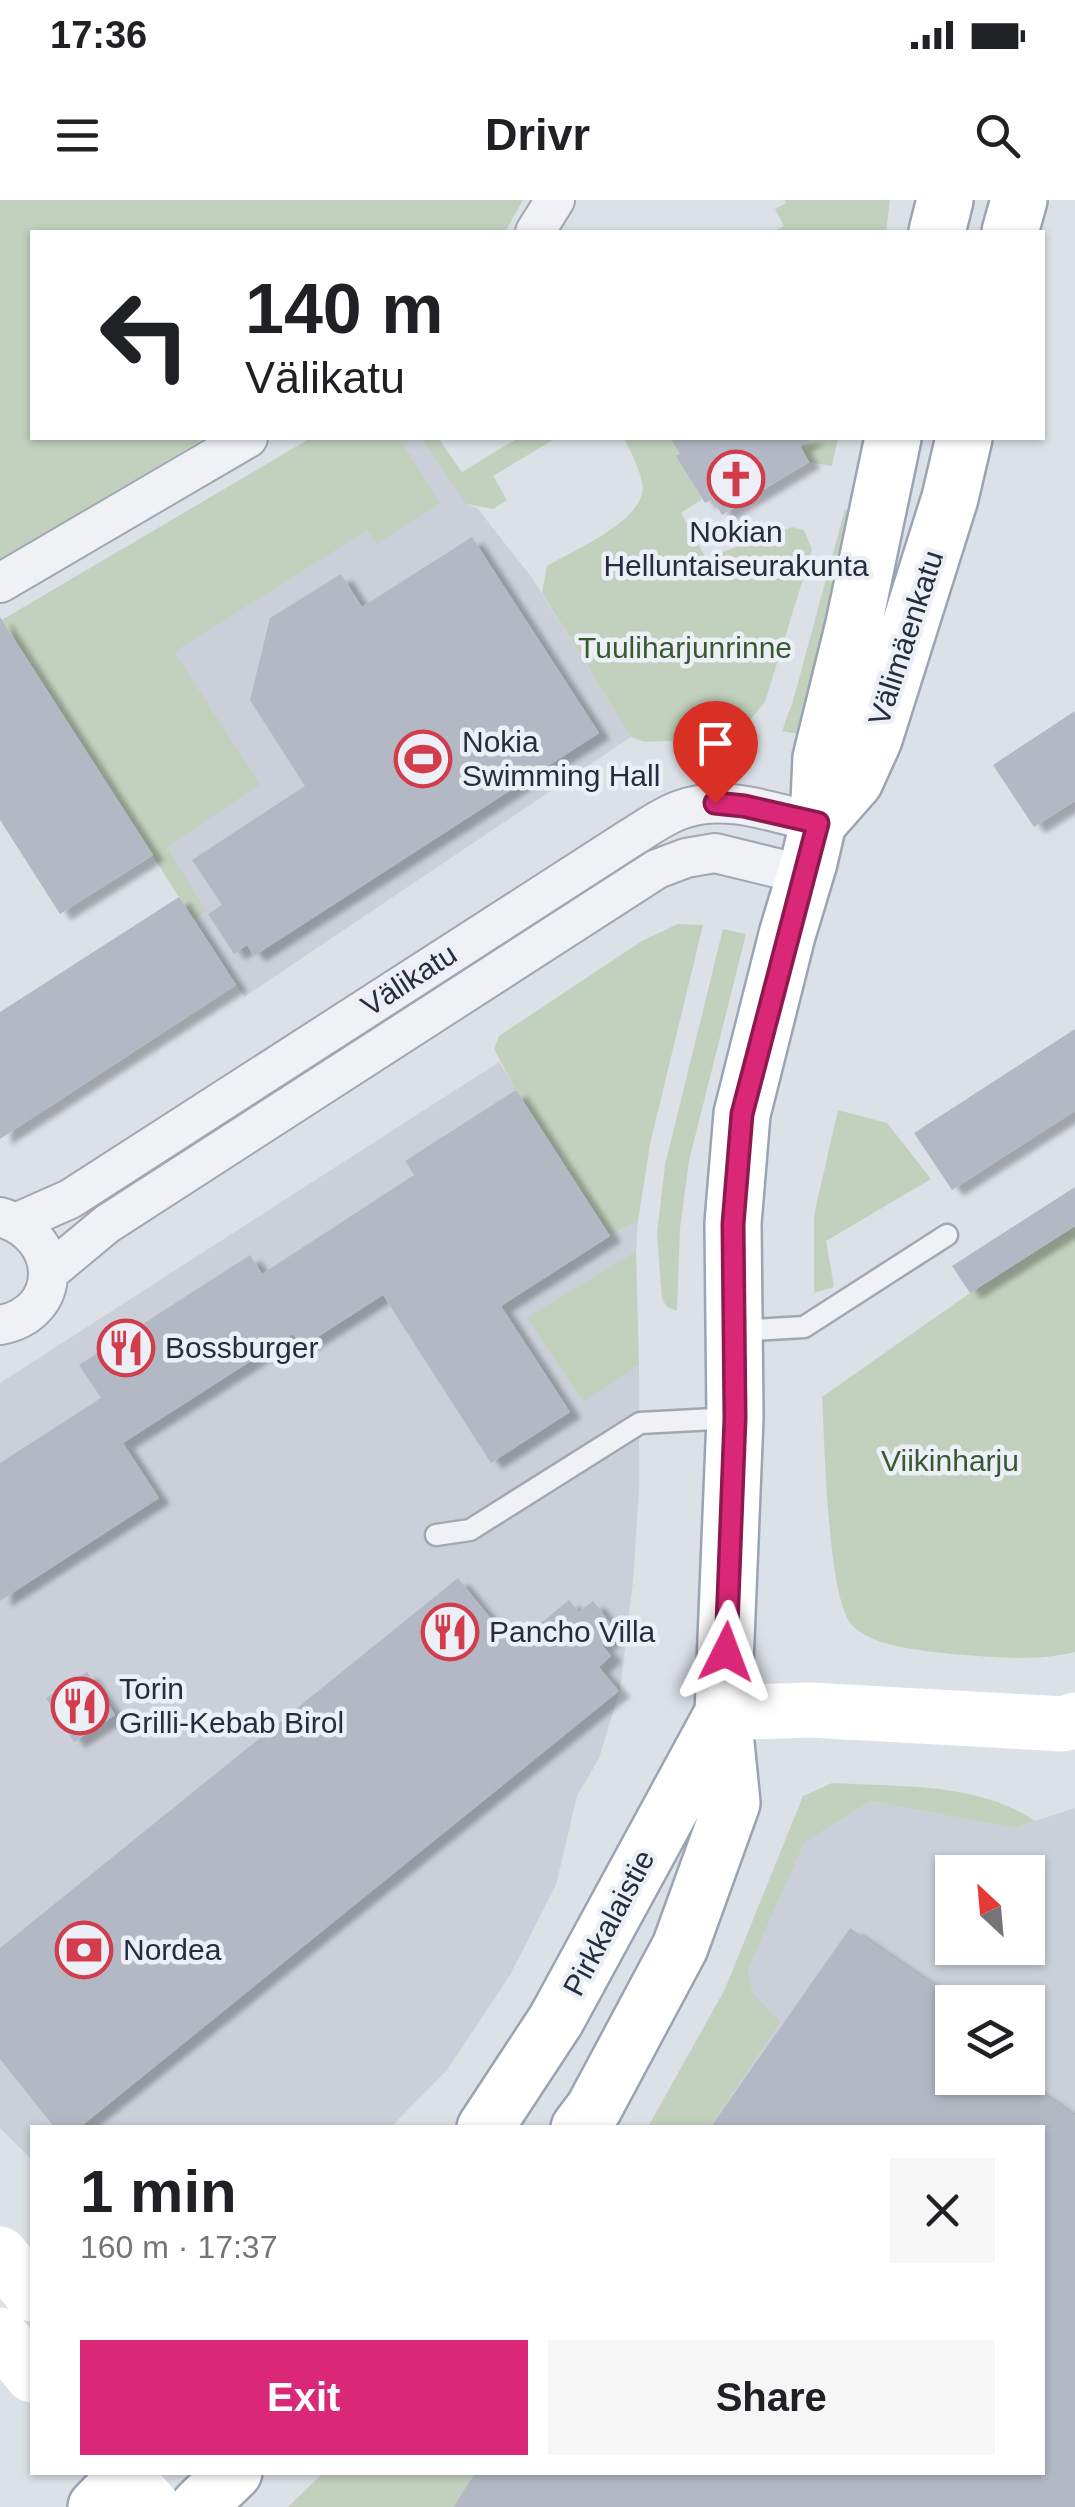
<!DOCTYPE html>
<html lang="en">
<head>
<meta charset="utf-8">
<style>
  body { margin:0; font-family:Arial,sans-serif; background:#f6f6f6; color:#202124; height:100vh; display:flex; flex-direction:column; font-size:38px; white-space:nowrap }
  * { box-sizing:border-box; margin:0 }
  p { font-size:32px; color:#757577 }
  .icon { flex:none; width:55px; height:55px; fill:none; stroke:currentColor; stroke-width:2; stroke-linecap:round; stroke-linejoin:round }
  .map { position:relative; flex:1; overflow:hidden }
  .sheet { position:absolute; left:30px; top:1925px; width:1015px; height:350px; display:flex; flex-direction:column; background:#fff; border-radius:0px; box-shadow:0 2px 8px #0004 }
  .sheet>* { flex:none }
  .hud { position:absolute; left:30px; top:30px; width:1015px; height:210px; border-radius:0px; box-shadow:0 2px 8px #0004; background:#fff; color:#202124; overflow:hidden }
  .needle { width:65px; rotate:334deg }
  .controls { position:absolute; left:935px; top:1655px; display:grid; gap:20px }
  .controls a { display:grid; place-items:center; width:110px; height:110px; border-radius:0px; background:#fff; box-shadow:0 2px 8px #0004; font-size:50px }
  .pin { position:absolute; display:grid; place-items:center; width:85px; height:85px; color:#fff; margin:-102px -42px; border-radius:50% 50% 50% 0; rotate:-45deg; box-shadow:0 0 10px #0007 }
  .pin .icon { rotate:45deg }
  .me { position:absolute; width:110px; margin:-55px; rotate:3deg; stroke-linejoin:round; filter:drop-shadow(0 0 8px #0008) }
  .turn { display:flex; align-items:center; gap:35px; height:210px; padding:0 50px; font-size:45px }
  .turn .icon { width:130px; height:130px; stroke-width:2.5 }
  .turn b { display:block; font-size:70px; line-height:85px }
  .round { display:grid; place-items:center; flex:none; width:105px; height:105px; border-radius:0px; background:#f6f6f6 }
  .overview { display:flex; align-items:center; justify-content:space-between; height:170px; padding:0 50px }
  h1 { font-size:60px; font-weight:600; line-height:75px }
  .button { display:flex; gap:20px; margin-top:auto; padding:20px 50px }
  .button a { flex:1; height:115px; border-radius:0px; background:#db2777; color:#fff; font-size:40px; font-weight:600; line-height:115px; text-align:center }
  .button a+a { background:#f6f6f6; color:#202124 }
  .status { display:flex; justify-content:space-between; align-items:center; height:70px; padding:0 50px; background:#fff; direction:ltr }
  .status svg { height:28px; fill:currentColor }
  header { display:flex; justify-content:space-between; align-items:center; height:130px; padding:0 50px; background:#fff; font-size:45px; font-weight:600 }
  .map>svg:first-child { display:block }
  .built { fill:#cacfd9; fill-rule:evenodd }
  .green { fill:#c1d1bd }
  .building { fill:#b3b9c4; filter:url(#shadow) }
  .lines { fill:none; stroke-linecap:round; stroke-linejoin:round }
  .lane-casing { stroke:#a2a7b1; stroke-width:25 }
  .street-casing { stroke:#a2a7b1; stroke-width:42 }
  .primary-casing { stroke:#9ba4b3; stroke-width:60 }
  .lane { stroke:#eff1f5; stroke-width:20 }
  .street { stroke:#eff1f5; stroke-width:38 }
  .secondary { stroke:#fff; stroke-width:55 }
  .primary { stroke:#fff; stroke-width:55 }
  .route-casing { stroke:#8e194d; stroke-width:25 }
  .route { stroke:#db2777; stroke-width:18 }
  .labels { text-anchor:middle; stroke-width:9; stroke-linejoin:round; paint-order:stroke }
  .poi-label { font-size:30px; fill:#262d3e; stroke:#eceff5; text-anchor:start }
  .street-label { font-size:30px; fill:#262d3e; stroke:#eceff5 }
  .park-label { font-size:30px; fill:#385a33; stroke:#eceff5 }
</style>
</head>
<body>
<div class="status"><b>17:36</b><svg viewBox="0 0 49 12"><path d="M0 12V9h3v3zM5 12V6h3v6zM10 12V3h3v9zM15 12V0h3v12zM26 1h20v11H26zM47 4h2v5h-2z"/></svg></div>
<header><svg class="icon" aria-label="menu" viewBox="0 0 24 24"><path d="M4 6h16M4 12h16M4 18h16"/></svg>Drivr<svg class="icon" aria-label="search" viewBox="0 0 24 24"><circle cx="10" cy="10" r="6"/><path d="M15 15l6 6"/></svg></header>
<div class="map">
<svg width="1075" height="2307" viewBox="0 0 1075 2307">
  <defs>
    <filter id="shadow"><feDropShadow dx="11" dy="6" stdDeviation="2.5" flood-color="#0004"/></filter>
  </defs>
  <rect width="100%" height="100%" fill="#dce0e7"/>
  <path class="built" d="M311,238H421L466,304L478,309L532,378L631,537L244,797L2,420Z
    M499,862L611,1036L638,1021L636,1051L528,1119L582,1201L639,1165V1290L633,1381L620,1490L599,1558L577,1596L556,1685L510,1775L447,1870L391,1927L32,1928V1960L0,1928V1183Z
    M870,1601L1014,1628L1075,1608V2307H453L476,2273L1042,2272V1928L710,1927L781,1822L753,1793L748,1770L804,1643ZM952,1672H1028V1748H952ZM952,1802H1028V1878H952Z"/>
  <path class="green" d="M0,0H523L505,32H32V238H205L0,360Z
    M785,0H890L886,32H773L784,26L775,9L786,3Z
    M311,238H399L440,303L377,344L367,330L174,452L260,584L167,647L206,711L193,719L2,420Z
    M421,238H438L462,272L518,238H556L493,276L507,300L493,309L466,304Z
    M624,238H670L680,254L677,256L702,299L681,313L706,358L792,327L804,330L812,350L765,502L744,527L716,539L645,542L631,537L542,393L547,366C574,350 651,318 642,282C639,267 630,251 624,238Z
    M814,238H838L832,266L809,262L800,246Z
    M845,309L861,314L803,535L782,531L793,501Z
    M678,724L703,725L650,944L638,1021L610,1036L516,890L494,849L499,836L642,741Z
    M723,729L746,734L689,961L680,1028L677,1111L667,1107L662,1099L657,1033L665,965Z
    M838,910L887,923L931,979L826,1041L834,1087L814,1093V1015Z
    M1075,1026V1452C1036,1462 992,1457 952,1454C925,1451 870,1447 851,1424C827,1394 825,1242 822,1197L970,1093Z
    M636,1051L639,1165L583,1202L527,1118Z
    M832,1583C899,1587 978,1582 1035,1621L1014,1628L870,1601L804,1643L748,1770L753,1793L781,1822L710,1927H648L725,1789L803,1596Z
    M323,2273H476L453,2307H288Z"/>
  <path class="building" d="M670,238H814L800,246L809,262L722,315L713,299L705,303L676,256L680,254Z
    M472,337L599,533L254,756L247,745L234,754L208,714L222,705L192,660L305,586L250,500L270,418L341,374L362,407Z
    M0,417L153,655L60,714L0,620Z
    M1075,511V601L1034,627L993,565Z
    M179,697L236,785L0,939V812Z
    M1075,829V911L952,990L914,933Z
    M516,890L610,1036L501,1106L570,1212L491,1263L383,1095L302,1147L293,1134L123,1243L159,1298L0,1401V1263L101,1198L79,1165L250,1055L262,1074L414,975L405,961Z
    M1075,987V1026L970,1093L952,1066Z
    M458,1378L513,1446L569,1400L579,1412L593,1401L618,1433L602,1445L611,1456L599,1467L619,1491L79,1928H55L0,1859V1748Z
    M87,1472L115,1515L74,1542L46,1498Z
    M850,1728L941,1790L937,1798L952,1808V1878H1020L1075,1916V2307H453L476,2272H1042V1928H710Z"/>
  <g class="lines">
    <g class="lane-casing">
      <path id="lane" d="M736,1131L804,1127L947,1035
        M436,1335L470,1330L640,1223L733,1218"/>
    </g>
    <g class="street-casing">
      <path id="street" d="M535,32L555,0
        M0,383L248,238
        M0,1017C63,1035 65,1113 0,1125
        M18,1022L70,999L632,637C647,628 663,616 680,610C724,593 774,613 818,623
        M48,1073L107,1024L657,669L686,658L715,653L805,675"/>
    </g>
    <g class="primary-casing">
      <path id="primary" d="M937,32L945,0
        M1010,32L1019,0
        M818,623L855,581L874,539L950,298L964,238
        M485,1928L556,1820L723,1513
        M579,1928L594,1908L680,1747L732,1603L723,1513L735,1218L733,1023L742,914L787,735L809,662L818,623L821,558L854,424L893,238
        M96,2307L130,2272
        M198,2307L234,2272"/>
    </g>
    <use href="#lane" class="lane"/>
    <use href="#street" class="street"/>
    <path class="secondary" d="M723,1513L809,1510L1063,1524L1075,1520
      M0,2054L32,2094
      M0,2135L32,2175
      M121,2272L153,2307"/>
    <use href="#primary" class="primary"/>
  </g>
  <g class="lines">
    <g class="route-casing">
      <path id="route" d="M715,603L744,606L818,623L742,914L733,1024L735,1218L726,1452"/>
    </g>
    <use href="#route" class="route"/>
  </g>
  <defs>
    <g id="church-ring" transform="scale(2.875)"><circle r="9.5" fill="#eceff5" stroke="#d23c4c" stroke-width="1.5"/><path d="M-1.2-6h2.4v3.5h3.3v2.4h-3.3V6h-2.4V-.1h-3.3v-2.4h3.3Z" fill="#d23c4c"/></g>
    <g id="stadium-ring" transform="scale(2.875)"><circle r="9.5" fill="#eceff5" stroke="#d23c4c" stroke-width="1.5"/><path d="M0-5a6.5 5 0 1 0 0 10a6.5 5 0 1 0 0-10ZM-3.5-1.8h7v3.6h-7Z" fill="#d23c4c"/></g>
    <g id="restaurant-ring" transform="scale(2.875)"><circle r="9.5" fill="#eceff5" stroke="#d23c4c" stroke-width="1.5"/><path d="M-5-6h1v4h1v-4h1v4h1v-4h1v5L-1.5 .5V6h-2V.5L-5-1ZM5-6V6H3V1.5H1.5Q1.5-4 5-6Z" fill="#d23c4c"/></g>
    <g id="bank-ring" transform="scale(2.875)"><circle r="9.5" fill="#eceff5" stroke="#d23c4c" stroke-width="1.5"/><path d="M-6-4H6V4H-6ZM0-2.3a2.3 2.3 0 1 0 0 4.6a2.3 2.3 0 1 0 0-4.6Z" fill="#d23c4c"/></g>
  </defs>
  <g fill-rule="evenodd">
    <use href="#church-ring" x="736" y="279"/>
    <use href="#stadium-ring" x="423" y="559"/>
    <use href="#restaurant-ring" x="126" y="1148"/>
    <use href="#restaurant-ring" x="450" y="1432"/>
    <use href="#restaurant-ring" x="80" y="1506"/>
    <use href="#bank-ring" x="84" y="1750"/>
  </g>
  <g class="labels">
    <g class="poi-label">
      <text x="736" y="342" text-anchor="middle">Nokian<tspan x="736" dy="34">Helluntaiseurakunta</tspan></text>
      <text x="462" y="552">Nokia<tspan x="462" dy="34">Swimming Hall</tspan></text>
      <text x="165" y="1158">Bossburger</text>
      <text x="489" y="1442">Pancho Villa</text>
      <text x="119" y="1499">Torin<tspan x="119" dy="34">Grilli-Kebab Birol</tspan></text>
      <text x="123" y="1760">Nordea</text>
    </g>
    <g class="street-label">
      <text transform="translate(906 438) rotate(-72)" y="10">Välimäenkatu</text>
      <text transform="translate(409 780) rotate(-33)" y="10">Välikatu</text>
      <text transform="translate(609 1723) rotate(-62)" y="10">Pirkkalaistie</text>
    </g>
    <g class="park-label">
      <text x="685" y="458">Tuuliharjunrinne</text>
      <text x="950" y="1271">Viikinharju</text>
    </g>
  </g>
</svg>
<div class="controls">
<a><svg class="needle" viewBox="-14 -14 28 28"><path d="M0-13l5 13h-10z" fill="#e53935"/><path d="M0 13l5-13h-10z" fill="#757577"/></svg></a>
<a><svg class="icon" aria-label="layers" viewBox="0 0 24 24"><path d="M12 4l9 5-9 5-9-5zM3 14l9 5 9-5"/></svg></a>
</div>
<div class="pin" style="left:715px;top:603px;background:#d93025"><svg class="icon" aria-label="arrive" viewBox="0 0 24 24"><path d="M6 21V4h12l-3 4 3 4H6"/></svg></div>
<svg class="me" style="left:726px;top:1452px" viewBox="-20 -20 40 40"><path d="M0-17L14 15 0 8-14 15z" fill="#db2777" stroke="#fff" stroke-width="4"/></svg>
<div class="hud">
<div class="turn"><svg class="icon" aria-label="left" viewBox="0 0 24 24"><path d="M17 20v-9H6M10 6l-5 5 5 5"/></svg><div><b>140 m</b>Välikatu</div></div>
</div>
<section class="sheet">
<div class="overview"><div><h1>1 min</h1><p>160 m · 17:37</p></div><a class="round"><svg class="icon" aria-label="close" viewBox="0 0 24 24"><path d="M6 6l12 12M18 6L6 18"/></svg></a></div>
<div class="button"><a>Exit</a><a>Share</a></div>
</section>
</div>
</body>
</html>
